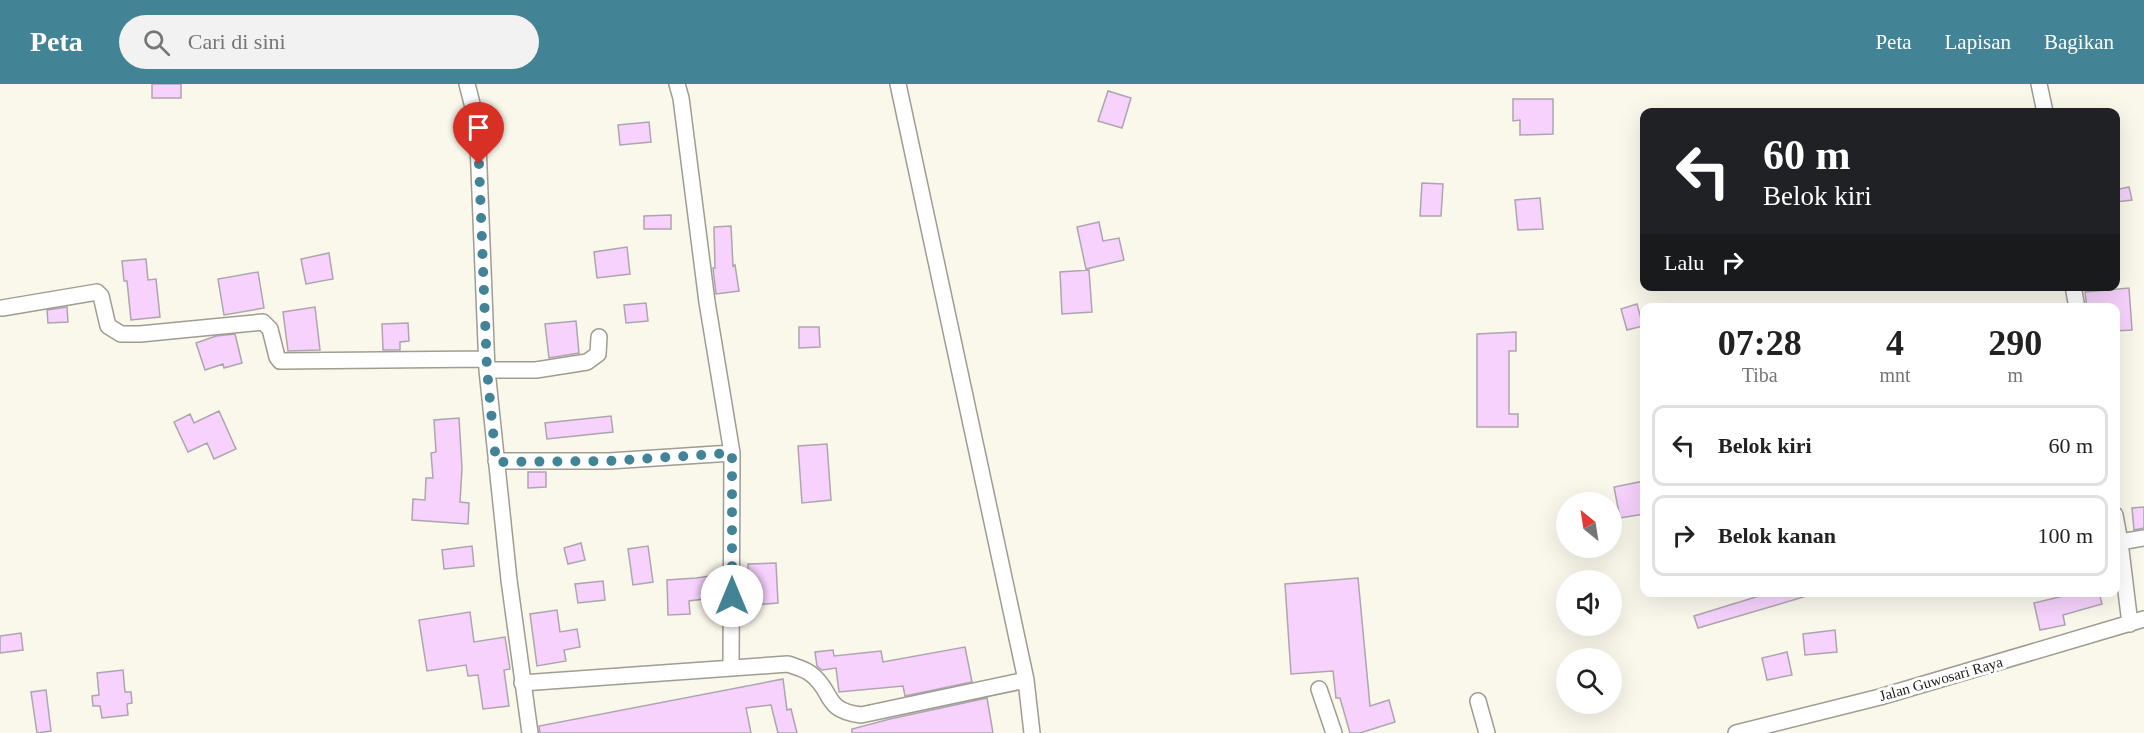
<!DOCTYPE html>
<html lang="id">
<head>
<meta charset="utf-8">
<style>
  body { margin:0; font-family:"Times New Roman",serif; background:#f2f2f2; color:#222; height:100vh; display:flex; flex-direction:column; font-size:22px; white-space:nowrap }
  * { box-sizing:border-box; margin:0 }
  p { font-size:20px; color:#767676 }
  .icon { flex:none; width:33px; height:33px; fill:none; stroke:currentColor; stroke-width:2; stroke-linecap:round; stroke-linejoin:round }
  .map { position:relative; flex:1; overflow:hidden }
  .sheet { position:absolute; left:1640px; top:219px; width:480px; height:294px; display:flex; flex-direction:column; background:#fff; border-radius:12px; box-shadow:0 6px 24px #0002 }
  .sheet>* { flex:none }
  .hud { position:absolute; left:1640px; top:24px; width:480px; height:183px; border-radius:12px; box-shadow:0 6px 24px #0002; background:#202124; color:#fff; overflow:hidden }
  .needle { width:39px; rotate:330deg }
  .fabs { position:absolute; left:1556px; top:408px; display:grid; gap:12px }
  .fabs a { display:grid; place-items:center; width:66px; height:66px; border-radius:50%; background:#fff; box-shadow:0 6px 24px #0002; font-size:30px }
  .pin { position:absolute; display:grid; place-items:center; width:51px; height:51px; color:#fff; margin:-62px -26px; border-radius:50% 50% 50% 0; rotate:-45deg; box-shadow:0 0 6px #0007 }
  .pin .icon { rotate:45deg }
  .me { position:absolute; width:66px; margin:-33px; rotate:0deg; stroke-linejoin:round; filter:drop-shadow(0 0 4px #0008) }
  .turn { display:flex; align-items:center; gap:21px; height:126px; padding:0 24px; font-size:27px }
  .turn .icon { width:78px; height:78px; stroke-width:2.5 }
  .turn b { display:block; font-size:42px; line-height:51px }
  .then { display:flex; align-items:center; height:57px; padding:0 24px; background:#0003; gap:12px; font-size:22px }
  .eta { display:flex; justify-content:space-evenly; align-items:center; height:102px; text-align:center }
  .eta b { font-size:36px; font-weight:700; line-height:42px }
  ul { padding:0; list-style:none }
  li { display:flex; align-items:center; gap:18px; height:81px; margin:0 12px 9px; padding:0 12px; border:3px solid #e0e0e0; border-radius:12px }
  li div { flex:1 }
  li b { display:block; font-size:22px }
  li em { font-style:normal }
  header { display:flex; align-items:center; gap:36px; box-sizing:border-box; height:84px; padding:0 30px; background:#438396; color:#fff }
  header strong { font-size:28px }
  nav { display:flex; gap:33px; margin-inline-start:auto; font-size:21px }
  .search { width:420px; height:54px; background:#f2f2f2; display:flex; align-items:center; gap:15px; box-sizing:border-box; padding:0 21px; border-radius:33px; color:#767676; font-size:22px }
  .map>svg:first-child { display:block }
  .building { fill:#f6d2fc; stroke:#ada5af; stroke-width:1.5 }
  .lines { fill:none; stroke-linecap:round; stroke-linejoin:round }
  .minor-casing { stroke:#9f9c91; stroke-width:18 }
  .minor { stroke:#fff; stroke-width:15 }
  .route { stroke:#438396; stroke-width:10; stroke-dasharray:0 18 }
  .labels { text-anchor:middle; stroke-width:6; stroke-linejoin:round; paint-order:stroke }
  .street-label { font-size:15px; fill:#1d1c18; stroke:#fff }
</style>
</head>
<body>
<header>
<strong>Peta</strong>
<div class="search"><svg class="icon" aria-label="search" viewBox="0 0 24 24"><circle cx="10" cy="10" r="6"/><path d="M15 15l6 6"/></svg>Cari di sini</div>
<nav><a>Peta</a><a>Lapisan</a><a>Bagikan</a></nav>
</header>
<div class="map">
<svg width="2144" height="649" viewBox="0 0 2144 649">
  <rect width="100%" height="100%" fill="#faf7eb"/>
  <path class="building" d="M152,0H181V14H152Z
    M1108,7L1131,14L1122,44L1098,37Z
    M1513,15H1553V50L1520,51V36L1513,37Z
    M649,38L651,58L620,61L618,41Z
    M1422,99L1443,100L1441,132H1420Z
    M2129,103L2132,116L2116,118L2115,106Z
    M1540,114L1543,145L1518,146L1515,116Z
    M671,131V145H644V132Z
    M1099,138L1103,157L1119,154L1124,176L1086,185L1077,143Z
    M731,142L733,182L735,181L739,207L716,210L713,184H715L714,143Z
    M627,163L630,190L597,194L594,168Z
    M329,169L333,195L306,200L301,175Z
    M146,175L148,196L156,195L160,233L131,236L127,197H124L122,177Z
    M1089,186L1092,228L1062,230L1060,188Z
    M258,188L264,224L224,231L218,195Z
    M2129,204L2132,246L2115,247V224H2087L2085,208Z
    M646,219L648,237L626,239L624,221Z
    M1637,220L1643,242L1627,246L1621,225Z
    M67,223L68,238L48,239L47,226Z
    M315,223L320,266L288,267L283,228Z
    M576,237L579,269L549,274L545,240Z
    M408,239L409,257L400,258V266H383L382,240Z
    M799,243H819L820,263L799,264Z
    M1516,248V267H1509V330H1518V343H1477V250Z
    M235,250L242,279L224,284L223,280L205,286L196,259L216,252Z
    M219,327L236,365L214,375L207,359L188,368L174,338L190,330L194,339Z
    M611,332L613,348L547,355L545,339Z
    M459,334L462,384L460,418L469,419L468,440L412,436L413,415L425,416L426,394H433L431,369L436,368L434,336Z
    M827,360L831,416L802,419L798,362Z
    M528,388H546V403L528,404Z
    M1644,397V430L1620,434L1614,403Z
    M2144,423V444L2134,446L2132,424Z
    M581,459L585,476L568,480L564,464Z
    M472,462L474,482L444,485L442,466Z
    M648,462L653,498L633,501L628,465Z
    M776,479L778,519L750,521L748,480Z
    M717,491L720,513L689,517L690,530L668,531L667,496L696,494Z
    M1358,494L1370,622L1389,616L1395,638L1360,649H1350L1340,614H1336L1333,587L1291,590L1285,500Z
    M603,497L605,516L578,519L575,500Z
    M1772,508H1807V512L1698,544L1694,532Z
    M2080,508H2099L2102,520L2063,531L2065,541L2040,546L2034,519Z
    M557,526L560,548L577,545L580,563L564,566L566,577L537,582L530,530Z
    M470,528L474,558L505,553L510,585L504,586L509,622L483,625L478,591L468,592L466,581L427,587L419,536Z
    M1835,546L1837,568L1805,571L1803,550Z
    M21,549L23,566L0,569V552Z
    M965,563L972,598L905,612L903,602L839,608L836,584L822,586L817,582L815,568L833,566L834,572L881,567L883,578Z
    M1787,568L1792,591L1767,596L1762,574Z
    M123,586L125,608H131L132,619L127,620L128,631L102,634L100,622H93L92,612L99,611L97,589Z
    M783,595L787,626L791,625L797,649H778L771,621L746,624L751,649H540L539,642Z
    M46,606L51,647L37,649L31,608Z
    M987,614L993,649H852V645L890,635Z"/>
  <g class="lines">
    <g class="minor-casing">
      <path id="minor" d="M467,0L476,35L478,59L487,286L509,496L530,649
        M677,0L681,14L707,218L732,369L731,583
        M898,0L1026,596L1032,649
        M2039,0L2045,28
        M2073,202L2077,224
        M2,224L97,208L101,212L108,242L121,250H140L263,238L270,245L277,273L280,277L486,275
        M487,286H536L587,278L598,270L599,253
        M496,377H609L732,369
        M2115,431L2120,458L2130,540
        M2120,458L2144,454
        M522,599L788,580C796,583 805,585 811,590C834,607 822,626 861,631L1026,596
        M1319,605L1334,649
        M1478,617L1487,649
        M1736,649L1880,613L2144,535"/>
    </g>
    <use href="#minor" class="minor"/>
  </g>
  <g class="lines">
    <path class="route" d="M479,80L487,286L496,378L609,377L732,369V512"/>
  </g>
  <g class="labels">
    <g class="street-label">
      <text transform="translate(1941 595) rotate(-16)" y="5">Jalan Guwosari Raya</text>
    </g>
  </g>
</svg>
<div class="fabs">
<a><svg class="needle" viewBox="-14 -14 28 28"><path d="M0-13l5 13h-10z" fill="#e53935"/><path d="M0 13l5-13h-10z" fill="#767676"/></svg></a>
<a><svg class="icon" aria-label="sound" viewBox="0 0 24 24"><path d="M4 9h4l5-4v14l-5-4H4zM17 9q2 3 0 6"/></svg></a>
<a><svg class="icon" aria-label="search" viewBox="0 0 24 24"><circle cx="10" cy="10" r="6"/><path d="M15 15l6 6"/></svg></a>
</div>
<div class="pin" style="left:479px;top:80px;background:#d93025"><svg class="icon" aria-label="arrive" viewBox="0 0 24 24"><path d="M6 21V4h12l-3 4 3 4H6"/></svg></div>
<svg class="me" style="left:732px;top:512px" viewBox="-20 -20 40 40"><circle r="19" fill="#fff"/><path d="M0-13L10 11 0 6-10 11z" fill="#438396"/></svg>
<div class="hud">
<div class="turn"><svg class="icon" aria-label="left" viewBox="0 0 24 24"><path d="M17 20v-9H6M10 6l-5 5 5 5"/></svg><div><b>60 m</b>Belok kiri</div></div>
<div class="then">Lalu<svg class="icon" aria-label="right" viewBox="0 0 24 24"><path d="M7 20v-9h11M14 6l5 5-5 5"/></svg></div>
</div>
<section class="sheet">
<div class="eta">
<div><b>07:28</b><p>Tiba</p></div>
<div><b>4</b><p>mnt</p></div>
<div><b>290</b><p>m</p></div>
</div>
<ul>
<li><svg class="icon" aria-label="left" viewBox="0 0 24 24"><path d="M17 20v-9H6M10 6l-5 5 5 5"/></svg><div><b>Belok kiri</b></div><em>60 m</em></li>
<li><svg class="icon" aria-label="right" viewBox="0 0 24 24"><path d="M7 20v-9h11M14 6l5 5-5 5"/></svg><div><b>Belok kanan</b></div><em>100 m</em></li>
</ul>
</section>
</div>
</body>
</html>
